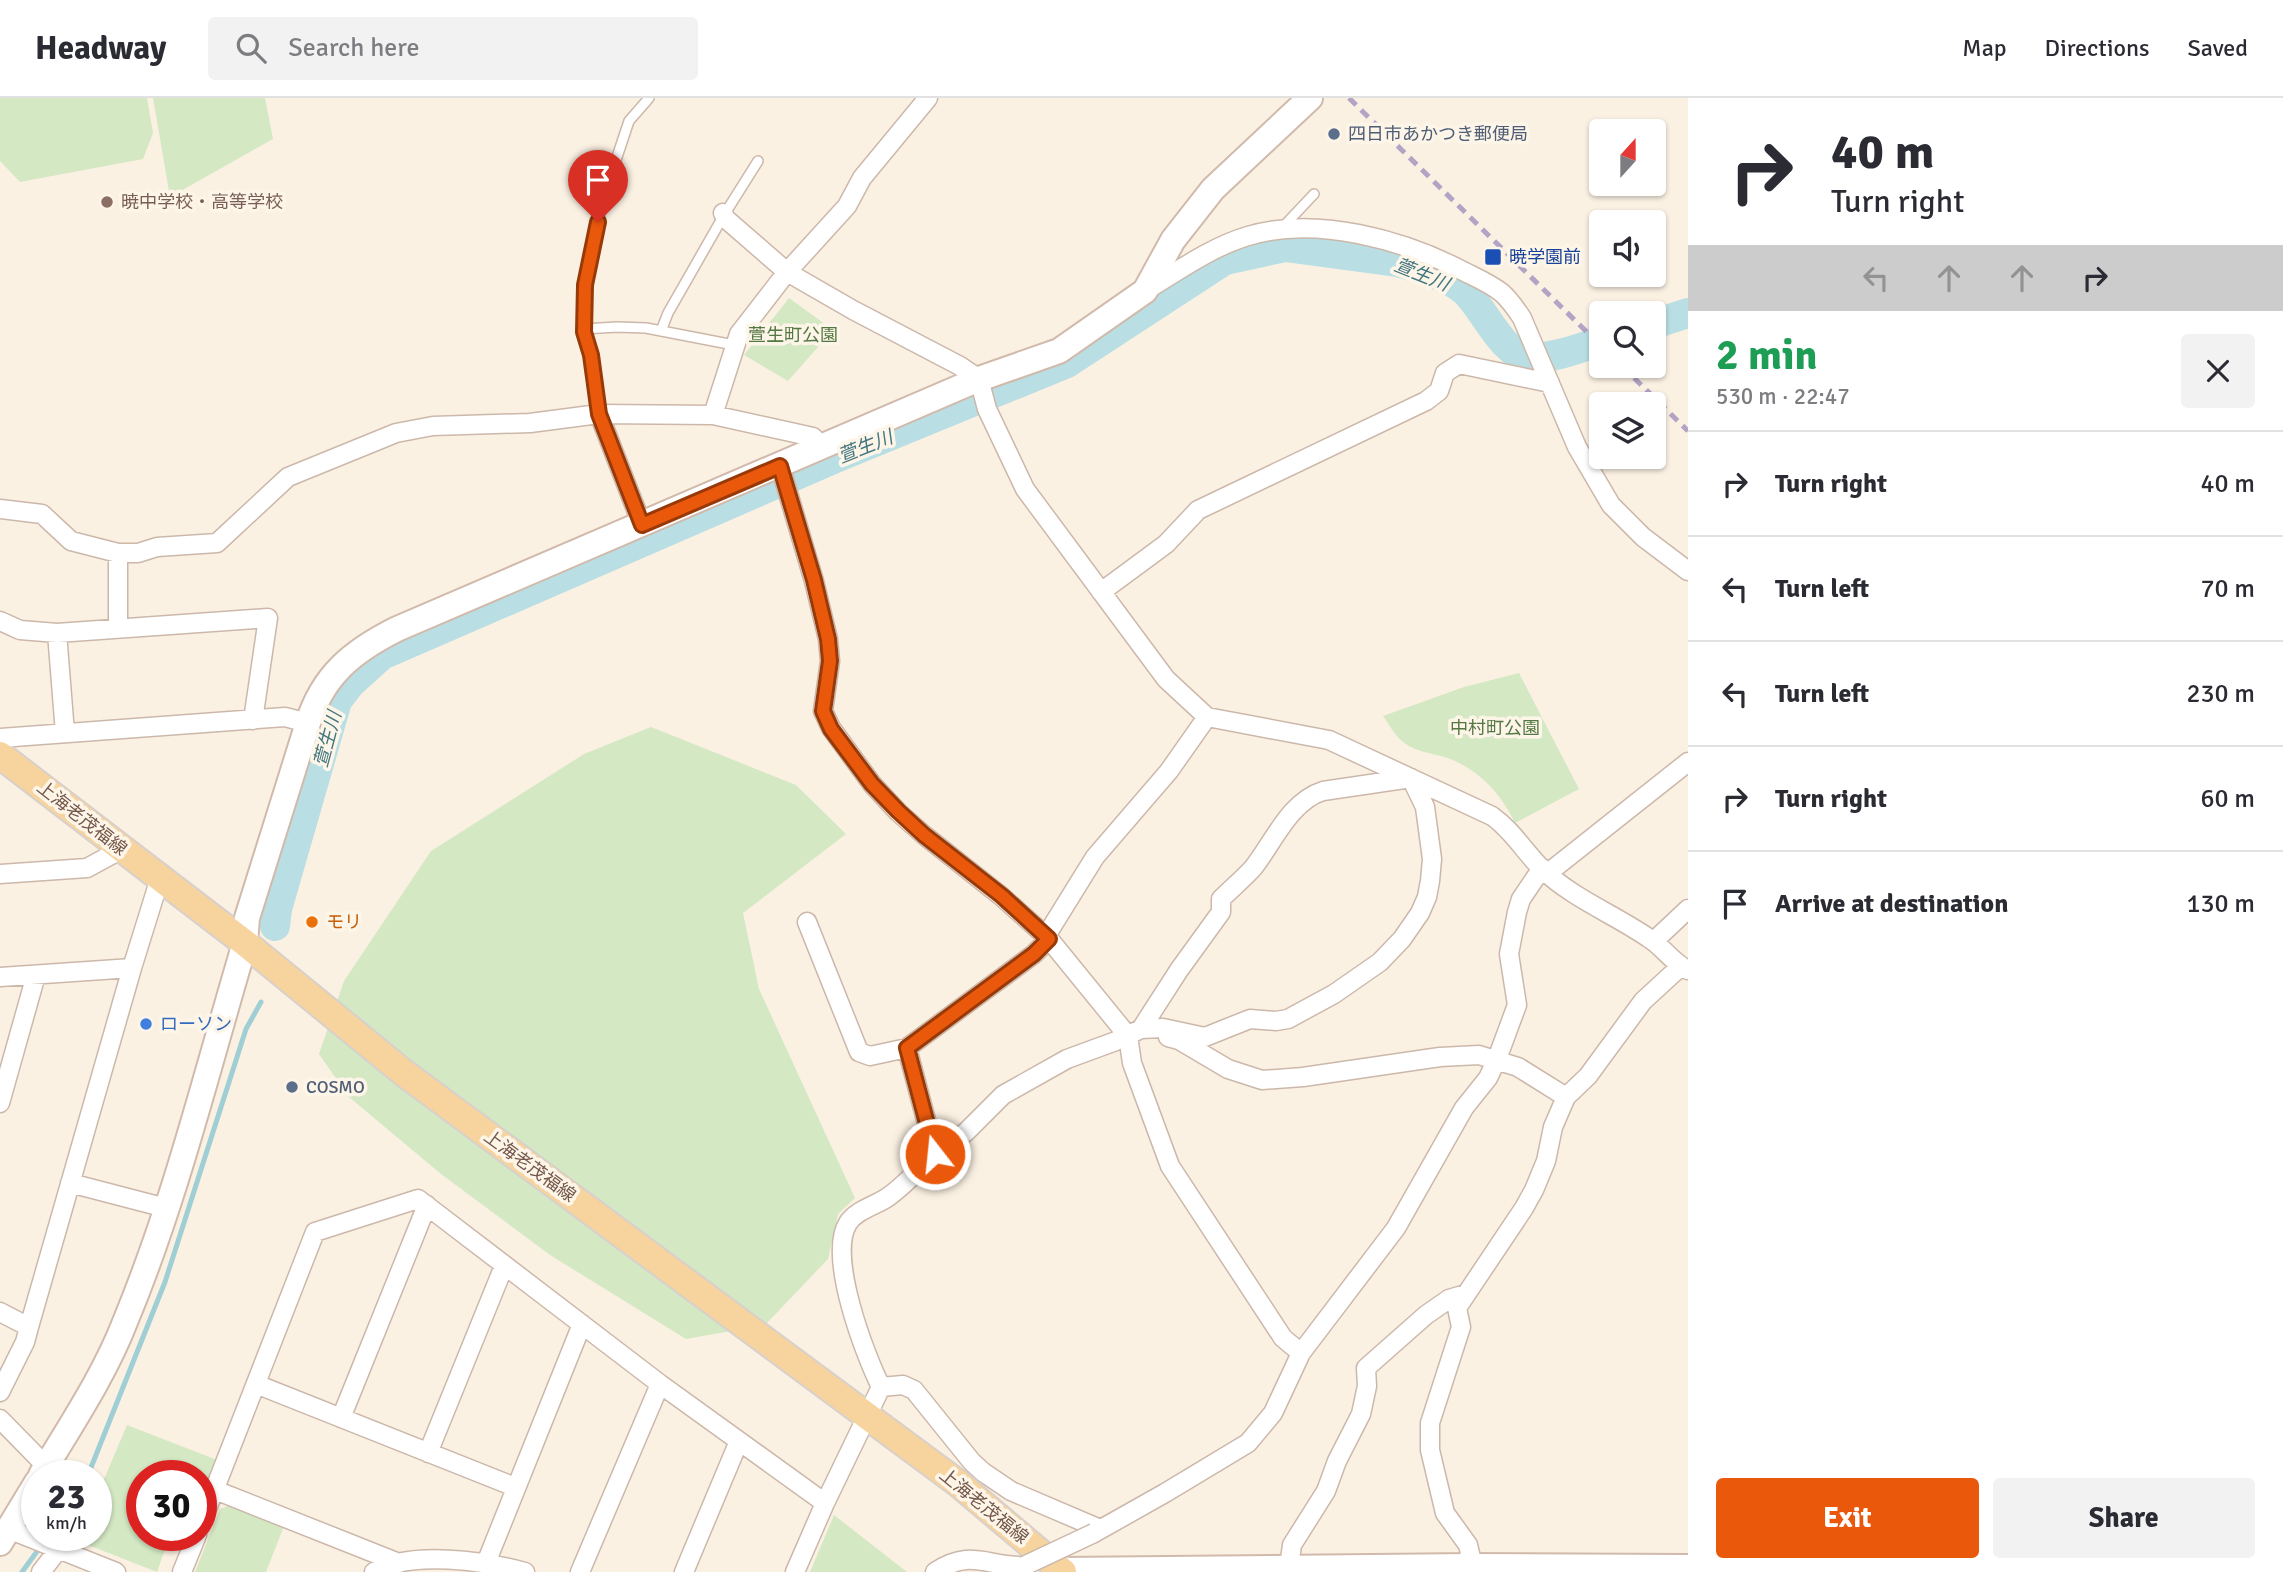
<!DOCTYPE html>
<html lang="en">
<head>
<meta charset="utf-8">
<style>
  body { margin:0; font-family:Signika,"Noto Sans JP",sans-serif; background:#f2f2f3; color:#2b2b33; height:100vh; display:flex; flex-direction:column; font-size:26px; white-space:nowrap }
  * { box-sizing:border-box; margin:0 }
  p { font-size:23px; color:#7c7c81 }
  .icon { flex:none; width:38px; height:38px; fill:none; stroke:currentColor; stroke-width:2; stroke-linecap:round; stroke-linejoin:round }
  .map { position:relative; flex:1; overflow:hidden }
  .side { display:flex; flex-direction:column; background:#fff; width:595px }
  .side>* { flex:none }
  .banner { background:#fff; color:#2b2b33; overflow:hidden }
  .needle { width:46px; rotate:21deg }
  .fabs { position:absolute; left:1589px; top:21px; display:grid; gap:14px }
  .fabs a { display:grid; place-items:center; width:77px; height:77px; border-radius:7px; background:#fff; box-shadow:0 2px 5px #0004; font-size:35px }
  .speed { position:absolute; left:21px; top:1362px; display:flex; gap:14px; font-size:35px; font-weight:700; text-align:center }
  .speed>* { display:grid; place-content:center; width:91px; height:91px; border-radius:50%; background:#fff; box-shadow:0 2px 5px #0004; line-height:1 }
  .speed small { font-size:18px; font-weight:400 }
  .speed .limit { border:10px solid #d22; background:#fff; color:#111 }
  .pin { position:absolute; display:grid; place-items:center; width:60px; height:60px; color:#fff; margin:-72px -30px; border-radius:50% 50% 50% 0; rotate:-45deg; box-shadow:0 0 7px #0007 }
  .pin .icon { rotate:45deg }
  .me { position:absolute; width:77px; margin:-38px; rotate:344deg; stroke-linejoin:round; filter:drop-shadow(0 0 5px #0008) }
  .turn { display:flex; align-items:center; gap:24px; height:147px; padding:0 28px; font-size:32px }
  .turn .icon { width:91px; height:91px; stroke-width:2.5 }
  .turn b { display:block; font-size:49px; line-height:60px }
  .lanes { display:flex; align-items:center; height:66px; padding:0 28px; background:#0003; justify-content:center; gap:35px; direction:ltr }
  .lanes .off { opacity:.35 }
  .round { display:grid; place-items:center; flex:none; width:74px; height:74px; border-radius:7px; background:#f2f2f3 }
  .summary { display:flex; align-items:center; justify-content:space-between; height:119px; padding:0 28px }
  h1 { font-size:42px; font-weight:800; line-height:52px; color:#1e9e55 }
  .action { display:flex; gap:14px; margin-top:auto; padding:14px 28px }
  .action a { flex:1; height:80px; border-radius:7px; background:#ea580c; color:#fff; font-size:28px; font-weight:800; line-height:80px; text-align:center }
  .action a+a { background:#f2f2f3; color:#2b2b33 }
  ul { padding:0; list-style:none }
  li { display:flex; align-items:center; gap:21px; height:105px; padding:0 28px; border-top:2px solid #e1e1e2 }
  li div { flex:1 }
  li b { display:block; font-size:26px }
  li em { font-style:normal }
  header { display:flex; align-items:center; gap:42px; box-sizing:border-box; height:98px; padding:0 35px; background:#fff; border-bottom:2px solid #e1e1e2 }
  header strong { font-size:33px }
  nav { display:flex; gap:38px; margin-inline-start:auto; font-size:24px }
  .search { width:490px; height:63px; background:#f2f2f3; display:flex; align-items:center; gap:18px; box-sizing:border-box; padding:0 24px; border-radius:7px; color:#7c7c81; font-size:26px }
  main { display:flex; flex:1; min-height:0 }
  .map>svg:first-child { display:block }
  .green { fill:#d3e8c3 }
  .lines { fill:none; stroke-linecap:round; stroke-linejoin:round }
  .stream { stroke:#a0ced5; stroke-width:5 }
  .river { stroke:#b9dfe4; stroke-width:30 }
  .lane-casing { stroke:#ccb8aa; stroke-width:12 }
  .street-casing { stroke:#ccb8aa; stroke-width:21 }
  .secondary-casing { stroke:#d1baab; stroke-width:28 }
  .primary-casing { stroke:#d8d0cc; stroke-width:30 }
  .lane { stroke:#fff; stroke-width:9 }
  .street { stroke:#fff; stroke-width:18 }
  .secondary { stroke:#fff; stroke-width:24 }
  .primary { stroke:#f7d39e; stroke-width:26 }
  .rail { stroke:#b3a3c4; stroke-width:5; stroke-dasharray:10 7; stroke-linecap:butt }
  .street-bridge-casing { stroke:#ccb8aa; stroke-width:21; stroke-linecap:butt }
  .street-bridge { stroke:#fff; stroke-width:18 }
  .route-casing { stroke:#983908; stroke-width:18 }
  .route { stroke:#ea580c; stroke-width:12 }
  .service-dot { fill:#5c6f8a; stroke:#fef5e9; stroke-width:2.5 }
  .education-dot { fill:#8d6e63; stroke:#fef5e9; stroke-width:2.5 }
  .transit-dot { fill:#1a4fb4; stroke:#fef5e9; stroke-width:2.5 }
  .food-dot { fill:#e8710a; stroke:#fef5e9; stroke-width:2.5 }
  .shop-dot { fill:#3f7fe0; stroke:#fef5e9; stroke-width:2.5 }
  .labels { text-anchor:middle; stroke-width:7; stroke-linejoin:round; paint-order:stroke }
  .service-label { font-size:18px; fill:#4e5e75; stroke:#fef5e9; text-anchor:start }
  .education-label { font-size:18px; fill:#785e54; stroke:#fef5e9; text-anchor:start }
  .transit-label { font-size:18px; fill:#164399; stroke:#fef5e9; text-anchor:start }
  .park-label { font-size:18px; fill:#547843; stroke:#fef5e9 }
  .street-label { font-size:18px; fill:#72574a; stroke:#fef5e9 }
  .food-label { font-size:18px; fill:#c56008; stroke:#fef5e9; text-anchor:start }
  .shop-label { font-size:18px; fill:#366cbe; stroke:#fef5e9; text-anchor:start }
  .water-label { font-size:19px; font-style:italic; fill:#42767e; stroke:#fef5e9 }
</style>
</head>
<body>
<header>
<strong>Headway</strong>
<div class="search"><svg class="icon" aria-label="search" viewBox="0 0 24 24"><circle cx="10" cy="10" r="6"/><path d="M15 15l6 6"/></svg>Search here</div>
<nav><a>Map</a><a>Directions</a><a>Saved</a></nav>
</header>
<main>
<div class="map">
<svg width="1688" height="1474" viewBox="0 0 1688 1474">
  <rect width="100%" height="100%" fill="#fbf1e3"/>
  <path class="green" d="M0,0H147L153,35L143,61L20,84L0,63Z
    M153,0H265L273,41L170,99Z
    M789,200L833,232L788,283L744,257Z
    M1519,575L1579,691L1515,725C1502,698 1483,676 1455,663C1439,655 1418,656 1403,644C1395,638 1389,626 1383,618L1464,589Z
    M651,629L796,687L846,736L743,815L759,891L855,1100L838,1116L828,1161L765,1227L686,1241L550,1157L441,1076L349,999L319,956L344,883L431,753L584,656Z
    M127,1327L217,1362L201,1401V1377H142V1437H187L183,1445L169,1440L157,1474L78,1443L81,1437H96V1400Z
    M231,1407L284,1428L266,1474H195L220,1411Z
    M834,1417L907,1474H810Z"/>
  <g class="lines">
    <path class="stream" d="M88,1377L165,1184L246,931L261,904
      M22,1474L49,1437"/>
    <path class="river" d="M1654,226L1688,215
      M275,828L277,811L337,603L350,586L382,557L838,359L1067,265L1225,162L1285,149L1397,164C1420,170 1448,178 1466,194C1484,211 1502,256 1528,259C1549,262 1581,250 1601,243"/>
    <g class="lane-casing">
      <path id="lane" d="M1281,131L1314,96
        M584,231L617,229L646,230L734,247
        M661,233L668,215L724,117L758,63
        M599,316L591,257L584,234V205L588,169L604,98L629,23L649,0"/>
    </g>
    <g class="street-casing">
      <path id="street" d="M723,115L726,121L787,174L853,212L960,268L979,281L987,311L1025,391L1166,581L1207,619L1329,642L1492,718C1512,732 1524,753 1541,770C1573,801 1614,816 1650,841C1664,850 1673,865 1688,872
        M1145,193C1178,173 1211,149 1248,138C1316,117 1404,142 1465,174C1477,180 1491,186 1502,195C1510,202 1516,211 1522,220L1577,349L1611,407L1643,439L1688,473
        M599,316L642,427
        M713,317L813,339L823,350
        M780,368L814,483L828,541L830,563L823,613L831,630L872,686L898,714L924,737L1001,798L1049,841L1128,938L1132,965L1170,1068L1283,1240L1301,1255
        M0,411L42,416L71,443L118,455H138L157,449L217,445L288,379L396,335L433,328L530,325L599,316L713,317L739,236L787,174L847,108L862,80L928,0
        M118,455V530
        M1101,494L1166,446L1198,412L1426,303L1439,293L1445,275L1459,266L1550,285
        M0,523L20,532L57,535L268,520L253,622
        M57,535L65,635
        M0,640L285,619L308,625
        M1548,775L1688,664
        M0,776L87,770L122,751
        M807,824L859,954L870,958L907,950
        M1046,838L1095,759L1169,673L1207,619
        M1654,843L1688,811
        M0,879L132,870
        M1141,931L1163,930L1205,939L1250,921L1276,923L1288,921L1334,896L1380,864L1402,841L1420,815L1427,799L1430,783L1432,761L1425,709L1411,680
        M1168,939L1179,942L1228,971L1262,982L1303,979L1440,959L1479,957L1518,969L1566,999
        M0,1005L36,877
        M935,1056L966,1034L1003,997L1067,961L1116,943L1141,931L1179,872L1221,814V801C1231,791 1243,781 1253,770C1273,745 1290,703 1323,693L1411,680
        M70,1085L166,1110
        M0,1214L29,1229
        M256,1286L515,1389
        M881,1289L903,1287L914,1292L972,1364L983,1374L1011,1393L1100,1431
        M0,1294L25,1244L29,1229L132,870L160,780
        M341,1320L427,1107
        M0,1321L46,1368
        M428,1355L504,1168
        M215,1392L399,1465
        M201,1426L315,1134L418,1101L660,1286L825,1405
        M8,1431L116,1474
        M1094,1435L1165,1395L1248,1345L1273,1315L1301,1255L1396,1130L1464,1010L1488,980L1497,961L1517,907L1509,856L1517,814L1521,801L1542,770
        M486,1465L582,1226
        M1473,1468L1468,1447L1445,1415L1430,1352V1325L1461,1229L1457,1210L1524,1110L1534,1092L1546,1063L1553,1029L1566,999L1588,978L1643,903L1680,869
        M1289,1469L1292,1447L1326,1393L1337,1363L1361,1316L1367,1288L1366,1270L1426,1217L1449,1201L1466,1196
        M41,1474L58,1452
        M182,1474L197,1437
        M374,1474C411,1452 485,1463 525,1474
        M580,1474L660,1286
        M684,1474L739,1343
        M795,1474L825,1405L881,1289C865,1257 827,1158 848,1125C856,1112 875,1108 888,1099C905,1087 920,1070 935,1056L907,950L1034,856L1049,841
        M935,1474C971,1450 987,1469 1024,1468"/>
    </g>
    <g class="secondary-casing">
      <path id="secondary" d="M41,1377C70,1328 104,1278 125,1224C176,1101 207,972 245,845L247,820L308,625C323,577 353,553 397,531L979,281L1059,253L1145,193L1173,142L1213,91L1310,0
        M0,1445L37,1384
        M1061,1472L1473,1468L1688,1469"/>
    </g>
    <g class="primary-casing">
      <path id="primary" d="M0,657L245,845L404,975L959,1386L1063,1474"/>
    </g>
    <use href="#lane" class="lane"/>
    <use href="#street" class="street"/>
    <use href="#secondary" class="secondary"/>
    <use href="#primary" class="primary"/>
    <path class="rail" d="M1349,0L1601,248
      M1622,268L1688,333"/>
    <g class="street-bridge-casing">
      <path id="street-bridge" d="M1024,1468L1094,1435"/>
    </g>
    <use href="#street-bridge" class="street-bridge"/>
  </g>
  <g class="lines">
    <g class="route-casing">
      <path id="route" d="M598,124L585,187L584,234L591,257L599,316L642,427L780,368L814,482L828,541L830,563L823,613L831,631L872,686L898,713L924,737L1002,798L1049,841L1034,856L907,950L935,1056"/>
    </g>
    <use href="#route" class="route"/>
  </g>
  <g class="service-dot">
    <circle cx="1334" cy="36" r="7"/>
    <circle cx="292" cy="989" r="7"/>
  </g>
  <circle class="education-dot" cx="107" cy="104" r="7"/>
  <rect class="transit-dot" x="1484" y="150" width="18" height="18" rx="3.5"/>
  <circle class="food-dot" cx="312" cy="824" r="7"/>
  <circle class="shop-dot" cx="146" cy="926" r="7"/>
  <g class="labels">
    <g class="service-label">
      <text x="1348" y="42">四日市あかつき郵便局</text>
      <text x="306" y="995">COSMO</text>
    </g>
    <g class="education-label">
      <text x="121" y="110">暁中学校・高等学校</text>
    </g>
    <g class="transit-label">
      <text x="1509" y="165">暁学園前</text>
    </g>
    <g class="park-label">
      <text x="793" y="243">萱生町公園</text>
      <text x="1495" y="636">中村町公園</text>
    </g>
    <g class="street-label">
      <text transform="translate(82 720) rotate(38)" y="6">上海老茂福線</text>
      <text transform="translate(530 1068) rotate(36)" y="6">上海老茂福線</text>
      <text transform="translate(984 1408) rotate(39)" y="6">上海老茂福線</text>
    </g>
    <g class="food-label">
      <text x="326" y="830">モリ</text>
    </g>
    <g class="shop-label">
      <text x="160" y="932">ローソン</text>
    </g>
    <g class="water-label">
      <text transform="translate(1422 176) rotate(22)" y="7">萱生川</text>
      <text transform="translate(865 348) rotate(-22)" y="7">萱生川</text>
      <text transform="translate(327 641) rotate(-75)" y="7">萱生川</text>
    </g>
  </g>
</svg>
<div class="fabs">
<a><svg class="needle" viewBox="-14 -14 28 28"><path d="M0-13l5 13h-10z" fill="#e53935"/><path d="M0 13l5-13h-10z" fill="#7c7c81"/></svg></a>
<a><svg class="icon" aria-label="sound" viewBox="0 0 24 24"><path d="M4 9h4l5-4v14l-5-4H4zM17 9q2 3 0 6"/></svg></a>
<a><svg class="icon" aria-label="search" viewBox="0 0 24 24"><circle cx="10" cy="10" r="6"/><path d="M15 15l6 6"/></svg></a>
<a><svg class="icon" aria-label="layers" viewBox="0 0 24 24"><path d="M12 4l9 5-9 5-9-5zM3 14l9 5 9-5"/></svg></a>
</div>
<div class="speed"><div>23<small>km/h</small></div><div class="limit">30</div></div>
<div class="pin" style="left:598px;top:124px;background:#d93025"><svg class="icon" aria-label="arrive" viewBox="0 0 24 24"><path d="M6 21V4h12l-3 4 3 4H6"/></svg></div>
<svg class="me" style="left:935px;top:1056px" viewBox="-20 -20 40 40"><circle r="17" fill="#ea580c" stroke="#fff" stroke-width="3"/><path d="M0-11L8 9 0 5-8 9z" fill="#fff"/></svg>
</div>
<section class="side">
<div class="banner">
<div class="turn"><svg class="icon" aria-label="right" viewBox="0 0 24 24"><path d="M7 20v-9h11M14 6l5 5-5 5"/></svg><div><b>40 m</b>Turn right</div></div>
<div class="lanes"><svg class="icon off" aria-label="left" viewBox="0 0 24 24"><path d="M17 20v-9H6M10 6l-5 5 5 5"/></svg><svg class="icon off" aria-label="ahead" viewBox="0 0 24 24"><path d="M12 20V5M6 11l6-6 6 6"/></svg><svg class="icon off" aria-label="ahead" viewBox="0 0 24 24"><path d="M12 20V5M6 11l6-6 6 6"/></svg><svg class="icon" aria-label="right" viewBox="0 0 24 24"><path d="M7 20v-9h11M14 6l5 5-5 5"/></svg></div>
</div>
<div class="summary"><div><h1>2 min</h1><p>530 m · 22:47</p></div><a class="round"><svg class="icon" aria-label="close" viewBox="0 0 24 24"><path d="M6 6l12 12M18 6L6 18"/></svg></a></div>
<ul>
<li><svg class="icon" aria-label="right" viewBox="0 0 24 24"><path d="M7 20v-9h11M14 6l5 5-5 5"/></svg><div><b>Turn right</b></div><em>40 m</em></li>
<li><svg class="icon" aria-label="left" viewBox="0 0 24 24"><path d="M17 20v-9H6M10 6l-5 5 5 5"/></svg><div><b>Turn left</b></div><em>70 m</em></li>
<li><svg class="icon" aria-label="left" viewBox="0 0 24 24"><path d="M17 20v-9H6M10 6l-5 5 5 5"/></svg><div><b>Turn left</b></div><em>230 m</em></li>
<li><svg class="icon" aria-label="right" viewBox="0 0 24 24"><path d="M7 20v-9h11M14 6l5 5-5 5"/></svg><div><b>Turn right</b></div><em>60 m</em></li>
<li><svg class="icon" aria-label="arrive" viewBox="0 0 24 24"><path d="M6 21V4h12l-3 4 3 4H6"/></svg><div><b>Arrive at destination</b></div><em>130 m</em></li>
</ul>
<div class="action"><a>Exit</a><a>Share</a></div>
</section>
</main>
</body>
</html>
